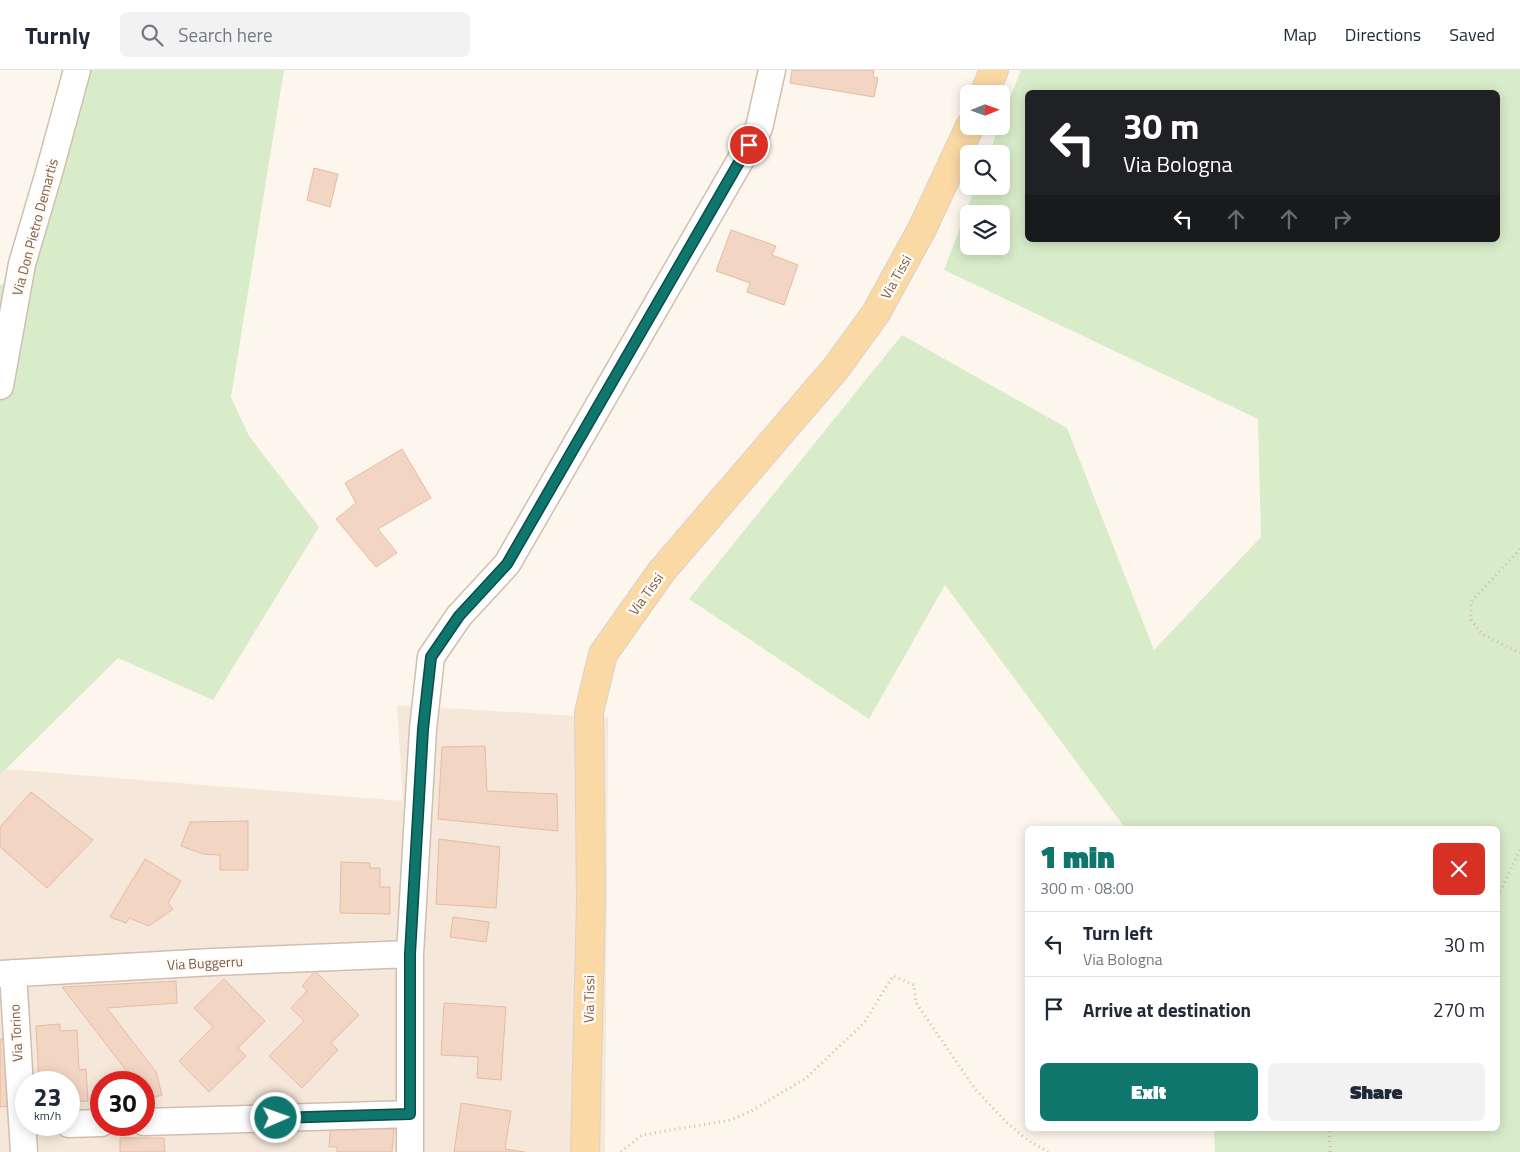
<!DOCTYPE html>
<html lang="en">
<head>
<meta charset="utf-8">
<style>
  body { margin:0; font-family:"Titillium Web",sans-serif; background:#f2f2f3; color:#1f2937; height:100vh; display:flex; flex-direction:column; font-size:19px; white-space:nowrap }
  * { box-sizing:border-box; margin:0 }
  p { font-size:16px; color:#747a83 }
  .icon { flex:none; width:28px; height:28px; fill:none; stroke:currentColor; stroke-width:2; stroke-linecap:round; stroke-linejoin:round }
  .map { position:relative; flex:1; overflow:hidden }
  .side { position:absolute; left:1025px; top:756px; width:475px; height:305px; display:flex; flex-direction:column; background:#fff; border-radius:8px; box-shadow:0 2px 12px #0003 }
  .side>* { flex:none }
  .guide { position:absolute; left:1025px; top:20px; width:475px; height:152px; border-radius:8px; box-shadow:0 2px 12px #0003; background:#202124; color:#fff; overflow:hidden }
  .needle { width:32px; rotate:89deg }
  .buttons { position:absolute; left:960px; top:15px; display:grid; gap:10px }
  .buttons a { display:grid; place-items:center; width:50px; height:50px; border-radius:8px; background:#fff; box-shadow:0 2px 12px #0003; font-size:25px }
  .speed { position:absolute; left:15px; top:1001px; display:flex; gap:10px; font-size:25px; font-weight:700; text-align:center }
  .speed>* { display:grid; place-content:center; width:65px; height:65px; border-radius:50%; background:#fff; box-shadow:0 2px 12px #0003; line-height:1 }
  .speed small { font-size:12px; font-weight:400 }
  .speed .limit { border:8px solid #d22; background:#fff; color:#111 }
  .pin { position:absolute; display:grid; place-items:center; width:42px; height:42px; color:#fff; margin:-21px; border:2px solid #fff; border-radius:50%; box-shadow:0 1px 5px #0007 }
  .me { position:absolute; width:55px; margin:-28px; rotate:88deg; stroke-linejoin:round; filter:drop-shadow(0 0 4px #0008) }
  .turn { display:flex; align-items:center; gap:18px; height:105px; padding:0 15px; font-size:22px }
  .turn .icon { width:65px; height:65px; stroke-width:2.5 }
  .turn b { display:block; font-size:35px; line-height:42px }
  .lanes { display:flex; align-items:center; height:48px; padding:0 15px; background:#0003; justify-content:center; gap:25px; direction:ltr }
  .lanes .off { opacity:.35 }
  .round { display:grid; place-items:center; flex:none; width:52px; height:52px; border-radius:8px; background:#f2f2f3 }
  .overview { display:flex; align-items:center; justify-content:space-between; height:85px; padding:0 15px }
  h1 { font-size:30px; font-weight:800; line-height:38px; color:#0f766e }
  .cta { display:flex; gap:10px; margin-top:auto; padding:10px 15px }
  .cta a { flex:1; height:58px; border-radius:8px; background:#0f766e; color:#fff; font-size:20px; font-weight:800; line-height:58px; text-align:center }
  .cta a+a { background:#f2f2f3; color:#1f2937 }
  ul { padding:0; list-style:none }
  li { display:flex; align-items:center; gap:15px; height:65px; padding:0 15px; border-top:1px solid #e0e1e3 }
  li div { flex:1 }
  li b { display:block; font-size:19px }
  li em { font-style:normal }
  header { display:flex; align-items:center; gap:30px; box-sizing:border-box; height:70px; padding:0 25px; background:#fff; border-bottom:1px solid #e0e1e3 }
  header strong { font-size:24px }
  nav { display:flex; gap:28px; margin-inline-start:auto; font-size:18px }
  .search { width:350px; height:45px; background:#f2f2f3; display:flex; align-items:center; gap:12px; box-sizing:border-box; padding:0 18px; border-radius:8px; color:#747a83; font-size:19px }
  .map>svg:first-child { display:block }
  .residential { fill:#f5e8da; fill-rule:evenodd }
  .green { fill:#d8ecc9; fill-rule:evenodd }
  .building { fill:#f3d5c3; stroke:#e6bba3 }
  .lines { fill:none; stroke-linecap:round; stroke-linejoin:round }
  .minor-casing { stroke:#d1beb0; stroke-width:29 }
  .major-casing { stroke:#dad1cd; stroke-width:30 }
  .path { stroke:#d9b8a5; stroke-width:3; stroke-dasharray:1 4; stroke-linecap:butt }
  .minor { stroke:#fff; stroke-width:26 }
  .major { stroke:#fbd9a5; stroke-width:28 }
  .route-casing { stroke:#0a4d48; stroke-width:12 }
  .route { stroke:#0f766e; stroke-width:9 }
  .labels { text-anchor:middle; stroke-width:5; stroke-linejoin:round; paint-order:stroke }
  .street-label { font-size:14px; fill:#7a5c4d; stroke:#fffaf3 }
</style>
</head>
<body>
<header>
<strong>Turnly</strong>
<div class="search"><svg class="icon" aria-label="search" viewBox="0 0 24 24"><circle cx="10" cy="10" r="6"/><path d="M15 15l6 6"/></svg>Search here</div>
<nav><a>Map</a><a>Directions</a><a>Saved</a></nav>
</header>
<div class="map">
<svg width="1520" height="1082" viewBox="0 0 1520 1082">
  <rect width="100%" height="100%" fill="#fdf6ec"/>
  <path class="residential" d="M397,635L608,648L605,1082H0V705L6,699L403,731ZM26,1012H69V1055H26ZM101,1012H144V1055H101Z"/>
  <path class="green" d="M82,0H284L231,327L249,366L319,457L213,630L118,588L0,705V215L23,210Z
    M1021,0H1520V1082H1215L1214,1059H1498V759H1126L945,515L869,649L689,529L902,265L1067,358L1154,580L1261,467L1258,349L944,200L976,116H1001V84H989L999,56H1001V51ZM1028,22H1498V170H1028ZM969,144H1001V176H969Z"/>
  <path class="building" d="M792,0H874L873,7L878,8L874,27L790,13Z
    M314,98L338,104L330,137L307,130Z
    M731,160L776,176L772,185L798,195L784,235L747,222L750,213L716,201Z
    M402,379L431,428L378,459L397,483L376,497L336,449L356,433L345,413Z
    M485,676L487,721L557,724L558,761L438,749L442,677Z
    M31,722L93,770L47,818L0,777V757Z
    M248,751V800H220V785L203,784L181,776L190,752Z
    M439,769L500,777L496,838L436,834Z
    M145,789L181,811L168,833L173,839L149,856L129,848L126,853L110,847Z
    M341,792L370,793V798H380V817H390V844L340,843Z
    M453,847L489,852L486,872L450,867Z
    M315,901L359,945L331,973L338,980L302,1018L269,986L304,951L291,938L307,921L302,916Z
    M224,909L265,951L238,978L246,986L209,1022L179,991L213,957L194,938Z
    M176,911L177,933L107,938L156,1002L162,1025L148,1029L144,1024V1012H135L62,917Z
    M444,933L506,937L501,1010L477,1008L478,987L441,985Z
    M60,954V961L77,960L79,1000L86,999L88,1031L69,1032V1012H39L36,956Z
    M0,969H7L10,1036L0,1037Z
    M461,1033L511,1041L505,1079L525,1082H454Z
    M331,1056L394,1059L392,1082H337V1077H329Z
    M120,1068H164L165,1082H120Z"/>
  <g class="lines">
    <g class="minor-casing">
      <path id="minor" d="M0,316L22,194L50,99L77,0
        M13,903L24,1082
        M0,904L213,892L410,884
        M144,1052L410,1044
        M69,1054L101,1053
        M410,1082V884L423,659L431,587L459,546L507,494L759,58L772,0"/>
    </g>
    <g class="major-casing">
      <path id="major" d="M984,24L994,0
        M585,1082L591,829L589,642L603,584L661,502L836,298L876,243L922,159L970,56"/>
    </g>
    <path class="path" d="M1520,479L1471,532V550L1482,564L1520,583
      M1498,826L1520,780
      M621,1082L642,1065L731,1050L753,1040L806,1008L864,953L893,906L914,915L916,933L975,1019L1008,1054L1029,1071L1048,1082
      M1330,1082L1329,1063L1331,1059"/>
    <use href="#minor" class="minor"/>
    <use href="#major" class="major"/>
  </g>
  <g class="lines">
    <g class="route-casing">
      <path id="route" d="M276,1048L410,1044V884L423,659L431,587L459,546L507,494L749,75"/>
    </g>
    <use href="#route" class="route"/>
  </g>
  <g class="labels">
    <g class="street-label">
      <text transform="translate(35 157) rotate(-75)" y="5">Via Don Pietro Demartis</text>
      <text transform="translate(896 207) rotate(-61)" y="5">Via Tissi</text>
      <text transform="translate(646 524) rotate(-54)" y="5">Via Tissi</text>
      <text transform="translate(205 893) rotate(-3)" y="5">Via Buggerru</text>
      <text transform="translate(589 929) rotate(-89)" y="5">Via Tissi</text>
      <text transform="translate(16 963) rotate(-93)" y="5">Via Torino</text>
    </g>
  </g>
</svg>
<div class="buttons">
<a><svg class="needle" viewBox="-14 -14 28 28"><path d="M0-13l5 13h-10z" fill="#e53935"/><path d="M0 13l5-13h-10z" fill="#747a83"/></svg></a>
<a><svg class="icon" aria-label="search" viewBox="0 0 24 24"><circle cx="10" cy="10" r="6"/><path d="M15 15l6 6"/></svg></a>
<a><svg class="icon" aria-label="layers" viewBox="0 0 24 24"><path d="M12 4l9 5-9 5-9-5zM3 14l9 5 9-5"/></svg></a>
</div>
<div class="speed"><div>23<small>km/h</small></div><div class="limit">30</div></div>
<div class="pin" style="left:749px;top:75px;background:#d93025"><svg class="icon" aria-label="arrive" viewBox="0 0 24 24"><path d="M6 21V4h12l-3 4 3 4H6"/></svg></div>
<svg class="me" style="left:276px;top:1048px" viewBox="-20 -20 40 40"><circle r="17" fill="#0f766e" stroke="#fff" stroke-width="3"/><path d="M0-11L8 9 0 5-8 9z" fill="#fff"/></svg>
<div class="guide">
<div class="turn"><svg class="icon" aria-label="left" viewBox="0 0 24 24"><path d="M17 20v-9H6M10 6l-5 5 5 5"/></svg><div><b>30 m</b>Via Bologna</div></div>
<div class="lanes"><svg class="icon" aria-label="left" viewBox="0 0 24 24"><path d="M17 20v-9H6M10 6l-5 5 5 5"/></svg><svg class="icon off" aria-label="ahead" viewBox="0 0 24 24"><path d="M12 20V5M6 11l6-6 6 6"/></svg><svg class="icon off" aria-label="ahead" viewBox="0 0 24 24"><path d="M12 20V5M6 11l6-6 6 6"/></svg><svg class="icon off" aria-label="right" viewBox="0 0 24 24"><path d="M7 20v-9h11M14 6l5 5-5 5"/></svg></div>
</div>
<section class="side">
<div class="overview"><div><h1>1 min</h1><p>300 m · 08:00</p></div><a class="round" style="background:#d93025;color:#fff"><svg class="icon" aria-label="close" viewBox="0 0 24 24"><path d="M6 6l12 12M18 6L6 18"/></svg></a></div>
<ul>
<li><svg class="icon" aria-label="left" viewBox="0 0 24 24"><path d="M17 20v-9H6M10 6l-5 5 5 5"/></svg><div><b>Turn left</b><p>Via Bologna</p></div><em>30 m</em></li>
<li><svg class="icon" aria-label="arrive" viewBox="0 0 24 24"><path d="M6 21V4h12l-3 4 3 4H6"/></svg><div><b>Arrive at destination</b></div><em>270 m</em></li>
</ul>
<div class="cta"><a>Exit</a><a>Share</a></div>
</section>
</div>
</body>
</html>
